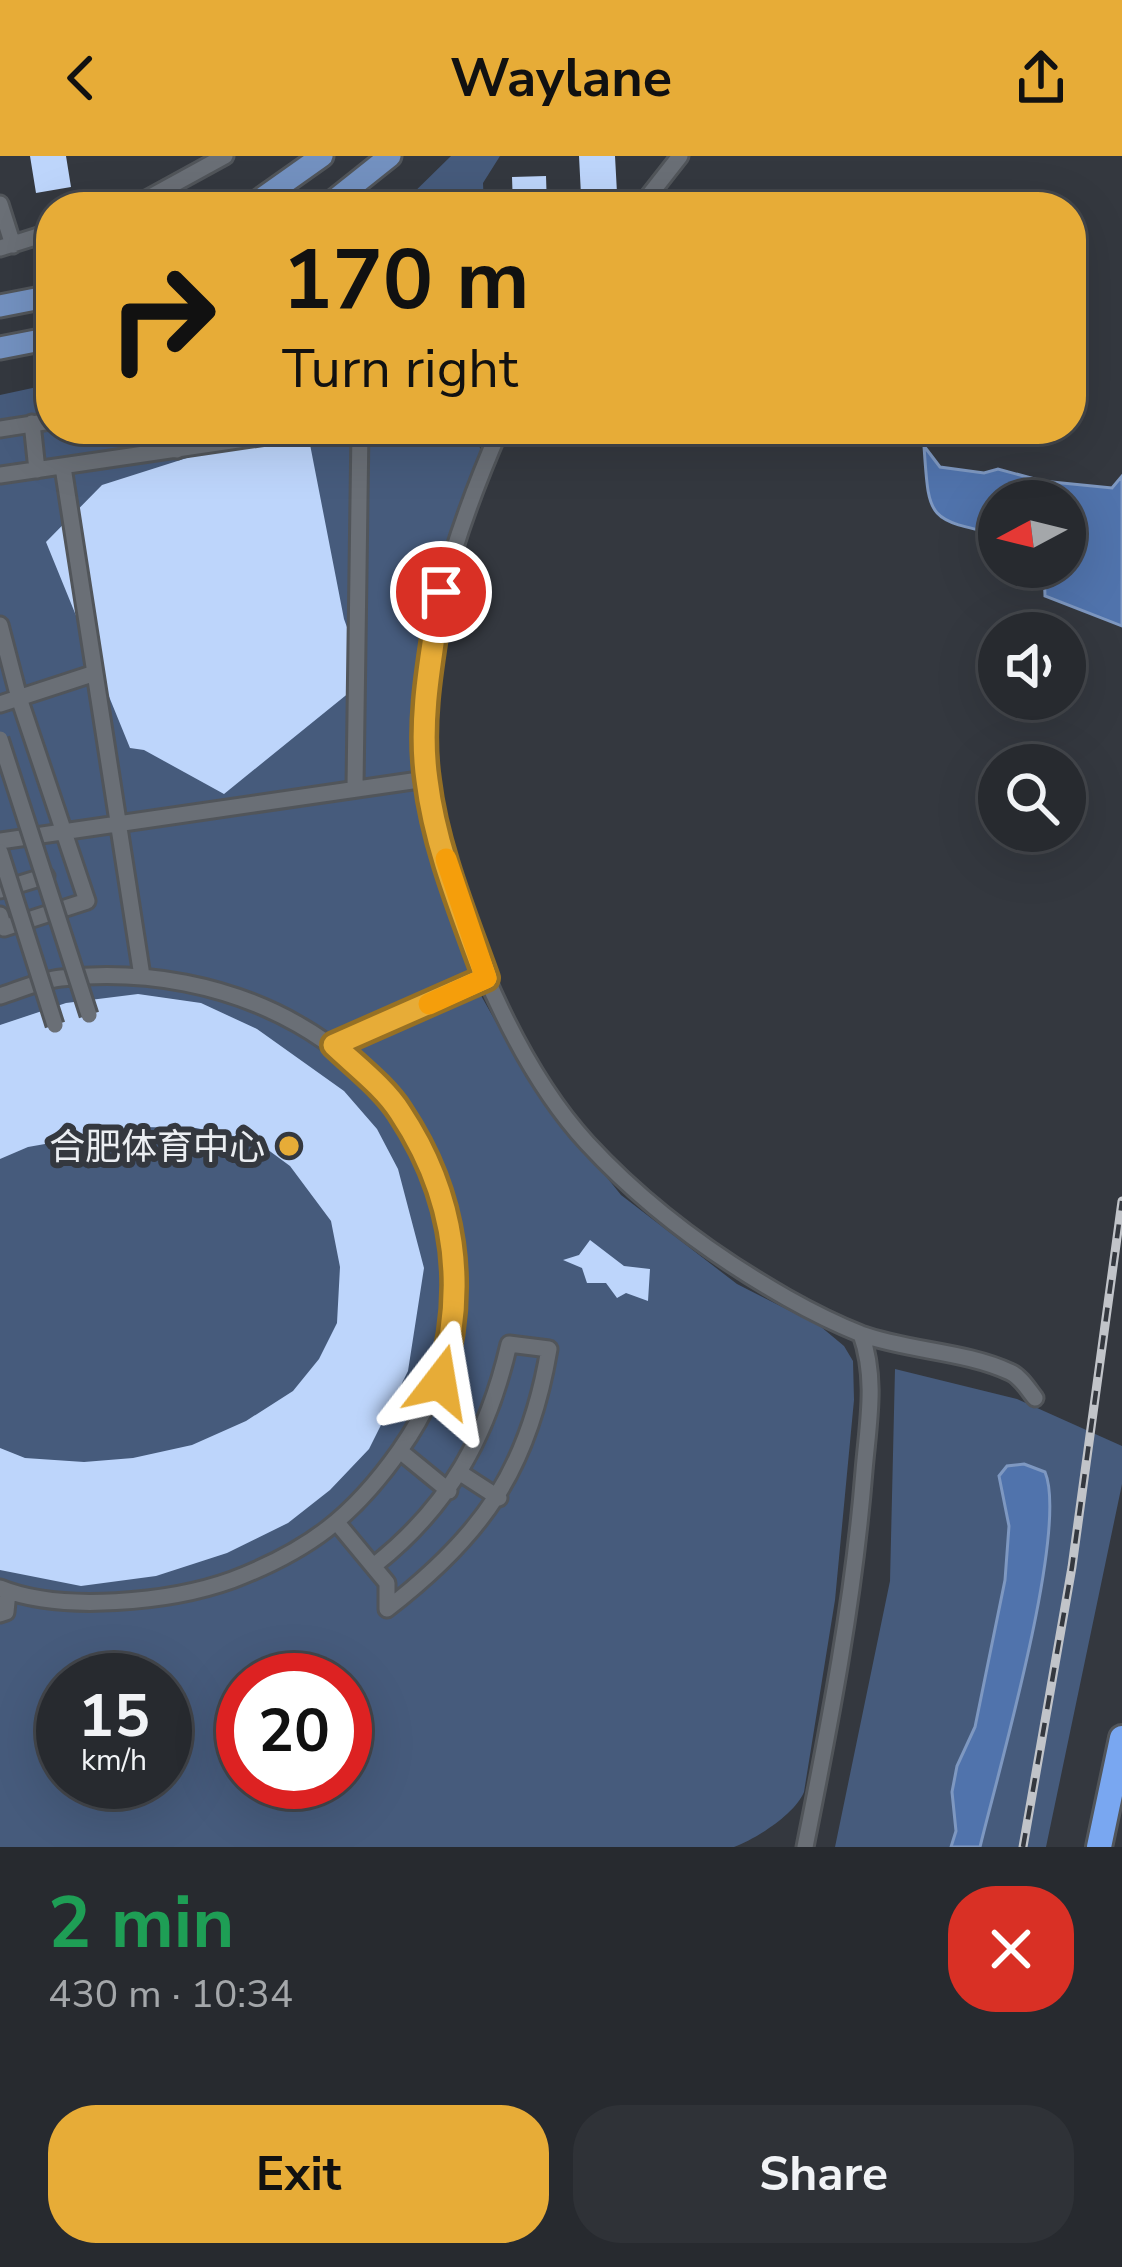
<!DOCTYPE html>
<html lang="en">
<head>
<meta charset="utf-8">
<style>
  body { margin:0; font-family:"Nunito Sans","Noto Sans SC",sans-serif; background:#2f3237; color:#f1f3f6; height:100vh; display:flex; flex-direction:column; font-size:45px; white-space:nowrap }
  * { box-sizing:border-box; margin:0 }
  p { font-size:39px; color:#a4a7aa }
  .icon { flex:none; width:66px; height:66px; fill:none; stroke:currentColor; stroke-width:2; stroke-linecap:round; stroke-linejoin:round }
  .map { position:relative; height:1691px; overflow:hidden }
  .details { display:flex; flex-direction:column; background:#272a2f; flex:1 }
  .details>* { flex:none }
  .hud { position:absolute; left:36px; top:36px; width:1050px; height:252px; border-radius:48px; box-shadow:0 12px 48px #0002,0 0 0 3px #43464b; background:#e7ac37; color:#111; overflow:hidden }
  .needle { width:78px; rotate:263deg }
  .fabs { position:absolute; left:978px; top:324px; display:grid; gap:24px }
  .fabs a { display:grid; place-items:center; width:108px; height:108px; border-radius:50%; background:#272a2f; box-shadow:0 12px 48px #0002,0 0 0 3px #43464b; font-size:60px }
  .speed { position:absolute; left:36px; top:1497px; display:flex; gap:24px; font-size:60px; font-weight:700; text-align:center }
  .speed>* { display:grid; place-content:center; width:156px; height:156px; border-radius:50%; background:#272a2f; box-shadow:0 12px 48px #0002,0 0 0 3px #43464b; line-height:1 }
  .speed small { font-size:30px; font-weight:400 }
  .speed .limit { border:18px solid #d22; background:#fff; color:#111 }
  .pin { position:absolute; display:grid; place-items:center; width:102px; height:102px; color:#fff; margin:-51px; border:6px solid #fff; border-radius:50%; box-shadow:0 3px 12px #0007 }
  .me { position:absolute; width:132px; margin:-66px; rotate:14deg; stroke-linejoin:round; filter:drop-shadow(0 0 9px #0008) }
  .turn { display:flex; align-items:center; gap:42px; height:252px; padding:0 48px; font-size:54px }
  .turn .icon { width:156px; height:156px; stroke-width:2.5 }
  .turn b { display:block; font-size:84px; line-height:102px }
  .round { display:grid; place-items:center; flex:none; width:126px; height:126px; border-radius:48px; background:#2f3237 }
  .overview { display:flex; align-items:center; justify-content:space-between; height:204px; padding:0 48px }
  h1 { font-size:72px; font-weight:700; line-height:90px; color:#1e9e55 }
  .cta { display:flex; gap:24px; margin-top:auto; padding:24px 48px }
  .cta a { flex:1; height:138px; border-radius:48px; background:#e7ac37; color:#111; font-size:48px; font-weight:700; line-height:138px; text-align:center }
  .cta a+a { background:#2f3237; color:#f1f3f6 }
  header { display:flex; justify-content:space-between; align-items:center; height:156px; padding:0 48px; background:#e7ac37; color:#111; font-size:54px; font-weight:700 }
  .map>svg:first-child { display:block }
  .green { fill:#465b7c; fill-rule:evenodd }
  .water { fill:#5073ac; stroke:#7e98c1; stroke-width:3 }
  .building { fill:#bdd5fb }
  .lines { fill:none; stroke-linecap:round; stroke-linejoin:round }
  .minor-casing { stroke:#51555a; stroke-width:21 }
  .major-casing { stroke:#51555a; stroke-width:27 }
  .highway-casing { stroke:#51555a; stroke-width:30 }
  .minor { stroke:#6a6f76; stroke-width:15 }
  .major { stroke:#7391c0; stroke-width:21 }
  .highway { stroke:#79a7f1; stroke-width:24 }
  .rail-casing { stroke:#c1c4c9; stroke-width:9 }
  .rail { stroke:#34383f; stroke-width:4.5; stroke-dasharray:14; stroke-linecap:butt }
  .minor-bridge-casing { stroke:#51555a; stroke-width:21; stroke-linecap:butt }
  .minor-bridge { stroke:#6a6f76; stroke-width:15 }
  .route-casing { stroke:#967024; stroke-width:30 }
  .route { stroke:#e7ac37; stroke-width:21 }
  .slow { stroke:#f59e0b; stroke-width:21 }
  .poi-dot { fill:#e7ac37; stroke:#34383f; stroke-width:4.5 }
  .labels { text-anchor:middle; stroke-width:12; stroke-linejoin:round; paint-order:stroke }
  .poi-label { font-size:36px; fill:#ebeef2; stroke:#34383f; text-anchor:end }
</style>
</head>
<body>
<header><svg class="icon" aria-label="back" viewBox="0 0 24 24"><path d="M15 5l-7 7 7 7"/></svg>Waylane<svg class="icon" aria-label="share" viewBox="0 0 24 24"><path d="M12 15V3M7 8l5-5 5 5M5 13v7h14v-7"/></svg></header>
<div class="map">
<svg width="1122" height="1691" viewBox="0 0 1122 1691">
  <rect width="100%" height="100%" fill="#34383f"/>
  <path class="green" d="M451,0H500L483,27L484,51H399Z
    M51,228V273H474L481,277L478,287L482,297L438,429L424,649L433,700L479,836L528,923L621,1039L737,1128L820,1170L844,1190L853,1205L854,1244L835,1444L804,1636C795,1658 756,1683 734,1691H0V239ZM63,1524H165V1626H63ZM243,1524H345V1626H243Z
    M895,1213L1017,1243L1122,1290V1328L1046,1691H835L890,1425Z"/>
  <path class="water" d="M924,290L940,311L984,317L998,313L1042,325L1112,332L1122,320V470L1045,440L1044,411H1065V345H999V378C927,364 929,363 924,290Z
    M1024,1308L1045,1316C1069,1373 997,1620 980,1691H951L956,1675L952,1636L957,1610L975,1571L1005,1424L1009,1370L999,1320L1007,1310Z"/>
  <path class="building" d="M30,0H66L71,31L36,37Z
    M579,0H615L617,37L581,39Z
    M546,20L547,51H513L512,21Z
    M278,273H307L344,463L366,523L224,638L144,594L130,592L46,386L102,329Z
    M138,838L201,847L257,873L344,935L377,973L398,1013L424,1112L408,1215L369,1293L330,1334L288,1367L227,1397L156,1420L81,1430L0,1414V1292L25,1302L84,1306L133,1302L192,1289L246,1265L293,1235L319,1203L337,1167L340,1111L331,1065L290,1010L256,985L196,972L141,971L28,991L0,1003V869L66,847Z
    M590,1084L624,1110L650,1113L648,1145L626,1137L617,1142L606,1127H587L582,1112L563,1104L579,1099Z"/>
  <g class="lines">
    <g class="minor-casing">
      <path id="minor" d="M0,48L13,89
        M132,51L225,0
        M640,51L680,0
        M0,92L51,76
        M32,267L37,314
        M0,273L51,265
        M172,273L177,294
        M500,273C455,376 409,510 427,625C444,738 509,902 587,987C643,1048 715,1101 787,1142C810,1155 836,1168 861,1178C908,1195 965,1195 1010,1216C1020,1220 1028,1233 1035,1242
        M63,311L142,820
        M0,319L314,273
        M0,469L19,542L87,745L4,772L0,759
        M0,548L95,517
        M355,630L360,273
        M0,685L426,623
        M0,734L46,720
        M0,840C19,834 41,824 61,822C229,804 397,886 444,1054C468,1142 452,1220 400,1294C353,1361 308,1395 232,1424C171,1446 61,1457 0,1432
        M334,889L486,822
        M400,1295L449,1335
        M462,1318L499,1342
        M339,1369L387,1427V1453
        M376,1408C450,1349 488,1279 509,1188L549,1193C529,1313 482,1380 387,1453
        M0,1458L6,1456L8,1436
        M805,1691C830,1566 854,1442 864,1315C868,1267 877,1223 861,1178"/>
    </g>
    <g class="major-casing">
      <path id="major" d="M250,51L322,0
        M326,51L390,0
        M0,150L51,140
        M0,192L51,182"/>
    </g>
    <g class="highway-casing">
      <path id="highway" d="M1099,1691L1122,1582"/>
    </g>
    <use href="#minor" class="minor"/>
    <use href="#major" class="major"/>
    <use href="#highway" class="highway"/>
    <g class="rail-casing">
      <path id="rail" d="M1023,1691L1072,1411L1122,1045"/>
    </g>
    <use href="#rail" class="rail"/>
    <g class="minor-bridge-casing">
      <path id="minor-bridge" d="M0,583L89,859
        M0,696L55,869"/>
    </g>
    <use href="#minor-bridge" class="minor-bridge"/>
  </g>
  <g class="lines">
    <g class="route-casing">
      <path id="route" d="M440,1226C467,1132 456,1040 400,956C384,931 356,910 334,889L486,822C463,758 435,691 427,624C418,562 432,497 441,436"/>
    </g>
    <use href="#route" class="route"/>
    <path class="slow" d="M429,848L486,822L446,703"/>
  </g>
  <circle class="poi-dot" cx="289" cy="990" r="12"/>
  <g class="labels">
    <g class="poi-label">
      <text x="265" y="1003">合肥体育中心</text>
    </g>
  </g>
</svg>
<div class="fabs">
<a><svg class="needle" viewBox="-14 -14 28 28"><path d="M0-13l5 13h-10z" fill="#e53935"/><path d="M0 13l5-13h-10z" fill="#a4a7aa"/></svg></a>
<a><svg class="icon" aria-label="sound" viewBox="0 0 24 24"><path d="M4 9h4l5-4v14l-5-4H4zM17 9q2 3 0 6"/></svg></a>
<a><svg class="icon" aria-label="search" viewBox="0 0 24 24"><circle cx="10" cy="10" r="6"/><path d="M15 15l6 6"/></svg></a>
</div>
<div class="speed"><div>15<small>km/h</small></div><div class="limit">20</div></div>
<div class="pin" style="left:441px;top:436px;background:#d93025"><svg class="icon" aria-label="arrive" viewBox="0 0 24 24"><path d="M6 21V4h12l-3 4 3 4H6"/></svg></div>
<svg class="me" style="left:440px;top:1226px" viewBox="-20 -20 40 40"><path d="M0-17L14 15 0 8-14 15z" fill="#e7ac37" stroke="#fff" stroke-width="4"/></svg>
<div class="hud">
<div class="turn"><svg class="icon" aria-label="right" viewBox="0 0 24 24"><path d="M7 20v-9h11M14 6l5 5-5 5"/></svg><div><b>170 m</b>Turn right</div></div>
</div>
</div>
<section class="details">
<div class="overview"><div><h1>2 min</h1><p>430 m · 10:34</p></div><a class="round" style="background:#d93025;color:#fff"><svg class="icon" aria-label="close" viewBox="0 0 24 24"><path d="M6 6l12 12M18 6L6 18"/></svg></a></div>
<div class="cta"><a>Exit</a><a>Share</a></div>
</section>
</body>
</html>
